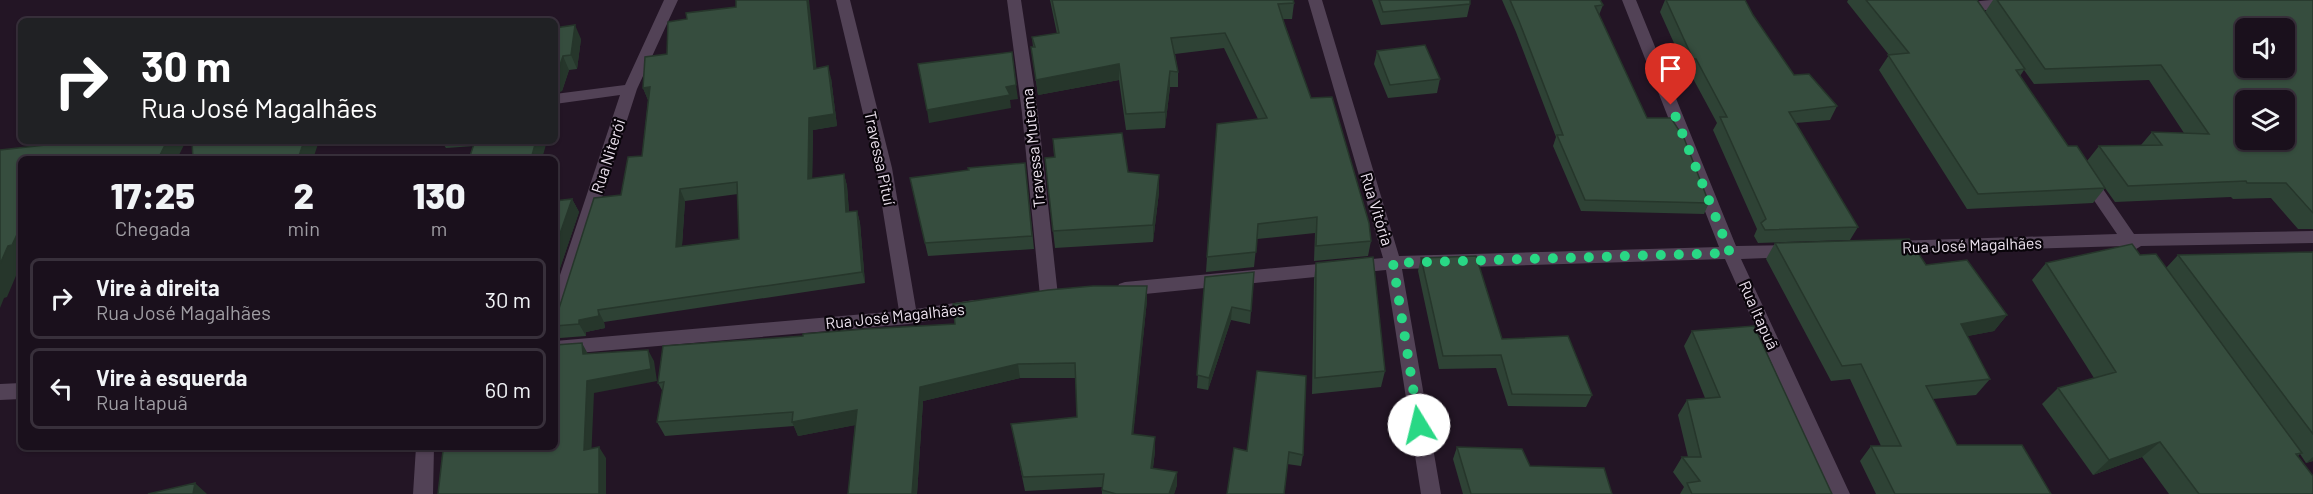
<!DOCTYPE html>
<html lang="pt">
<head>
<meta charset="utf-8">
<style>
  body { margin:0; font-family:Barlow,sans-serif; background:#231925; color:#f1f3f6; height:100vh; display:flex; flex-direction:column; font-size:22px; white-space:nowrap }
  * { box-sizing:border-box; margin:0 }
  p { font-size:20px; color:#9f9da3 }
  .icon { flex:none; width:33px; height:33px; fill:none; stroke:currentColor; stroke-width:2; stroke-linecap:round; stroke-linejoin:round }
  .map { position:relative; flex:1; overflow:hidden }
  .details { position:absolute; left:18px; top:156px; width:540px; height:294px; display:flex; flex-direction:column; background:#1a101c; border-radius:9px; box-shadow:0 2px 4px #0004,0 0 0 2px #38303b }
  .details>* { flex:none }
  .top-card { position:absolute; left:18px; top:18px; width:540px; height:126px; border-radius:9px; box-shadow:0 2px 4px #0004,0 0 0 2px #38303b; background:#202124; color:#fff; overflow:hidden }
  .tools { position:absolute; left:2235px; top:18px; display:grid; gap:12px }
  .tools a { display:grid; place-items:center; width:60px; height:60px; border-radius:9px; background:#1a101c; box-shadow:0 2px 4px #0004,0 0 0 2px #38303b; font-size:30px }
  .pin { position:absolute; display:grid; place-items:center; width:51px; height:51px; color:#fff; margin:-62px -26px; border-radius:50% 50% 50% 0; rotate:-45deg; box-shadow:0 0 6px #0007 }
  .pin .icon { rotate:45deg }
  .me { position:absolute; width:66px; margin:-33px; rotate:351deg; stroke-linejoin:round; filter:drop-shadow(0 0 4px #0008) }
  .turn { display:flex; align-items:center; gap:21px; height:126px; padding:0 24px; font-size:27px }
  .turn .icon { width:78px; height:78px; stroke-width:2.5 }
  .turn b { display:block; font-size:42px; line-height:51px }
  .eta { display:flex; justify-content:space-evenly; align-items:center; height:102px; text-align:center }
  .eta b { font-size:36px; font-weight:800; line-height:42px }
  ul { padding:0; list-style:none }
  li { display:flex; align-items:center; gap:18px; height:81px; margin:0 12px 9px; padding:0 12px; border:3px solid #38303b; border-radius:9px }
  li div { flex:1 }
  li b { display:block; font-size:22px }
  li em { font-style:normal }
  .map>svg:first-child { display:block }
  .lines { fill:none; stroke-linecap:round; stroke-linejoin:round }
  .minor { fill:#524256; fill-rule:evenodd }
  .wall { fill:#2e4235; fill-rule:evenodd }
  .shaded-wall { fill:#26362b }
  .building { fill:#364d3e; stroke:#26362b; stroke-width:1.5; fill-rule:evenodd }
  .route { stroke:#29d885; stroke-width:10; stroke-dasharray:0 18 }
  .labels { text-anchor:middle; stroke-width:4.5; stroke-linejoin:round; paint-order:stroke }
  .street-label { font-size:16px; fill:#ece2ee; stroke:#09040a }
</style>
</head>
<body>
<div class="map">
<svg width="2313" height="494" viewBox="0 0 2313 494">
  <rect width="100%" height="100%" fill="#231525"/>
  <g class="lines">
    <path class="minor" d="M664,0H678L637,89L564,316L561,321L555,323V290L620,95L555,104V94L625,85Z
      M836,0H850L892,168L916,309L974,300L980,302L983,307L980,312L909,324L555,355V341L899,311L876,168Z
      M1007,0H1021L1038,113L1058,296L1055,301L1049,303L1043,301L1040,296L1022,113Z
      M1308,0H1322L1399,256L1719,247L1622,0H1636L1736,246L1793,245L1799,247L1801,251L1799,255L1793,257L1741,259L1850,494H1830L1725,259L1402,269L1441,494H1421L1386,270L1125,296L1119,294L1117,289L1119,284L1125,282L1383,258Z
      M1991,0H2017L2019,3C2012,10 1970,13 1963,6L1970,2Z
      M2086,171L2092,173L2134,234L2313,231V243L2141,246L2133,251L2125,246L1894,253L1888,251L1886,247L1888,243L1894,241L2117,234L2078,177L2080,173Z
      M21,383V399L0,400V384Z
      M416,447H434L433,494H413Z"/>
  </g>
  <path class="wall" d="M1050,0H1293L1294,3L1292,19H1283L1311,98L1371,241L1368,256L1314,261L1315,233L1257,239L1254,267L1206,272L1207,257L1258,119L1224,48L1175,54L1178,72V87H1170L1165,128L1126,130L1119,80L1038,95L1031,47H1033L1032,37L1057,34Z
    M1372,0H1470V4L1467,17L1381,25Z
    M1502,0H1600L1603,5L1599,15L1647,118L1709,203L1704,214L1581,211L1553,146L1556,137L1516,32Z
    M1665,0H1745L1753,15L1794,75L1837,106L1830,120L1796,123L1858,227L1850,240L1758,243L1754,236L1757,229L1713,130L1717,123L1690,73L1687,72L1660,12Z
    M1848,0H1977L1985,12L1993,0H2313V229H2298L2271,198L2233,199L2231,197L2115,202L2105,188L2093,203L1967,209L1879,70L1889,55L1847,2ZM2024,70L2034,84L2149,80L2184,133L2152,132L2141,145L2099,146L2087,161L2068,146L2020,76Z
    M736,7L816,68L831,78L837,126L813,130L812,179L844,174L847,186L849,212L857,211L860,223L865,283L604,322L605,328L586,332V336L560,338L555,329V321L642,156L648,100L643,88L667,54L687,19ZM738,194L739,239L682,246L685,201Z
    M555,28L581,39L577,69L569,70L562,91L555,93Z
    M1377,51L1440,79L1437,93L1388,98L1374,64Z
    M1053,139L1128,172L1159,175V192L1153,242L1055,248L1045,158L1054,157Z
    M441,141H547L446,148Z
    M1025,163L1034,249L928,256L910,178Z
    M572,199L579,212L559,271H555V201Z
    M1775,243L1926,265L2007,315L1994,331L1967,336L1990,379L1976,395L1933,399L1957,445L2051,494H1876L1860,461L1871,446H1881L1850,379L1831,381L1766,259Z
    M2313,252V461L2306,463L2300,454L2298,456L2313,494H2169L2142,457L2093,475L2042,404L2058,388L2094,378L2032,280L2046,263L2140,255L2166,268L2178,255Z
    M1421,258L1502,339L1592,395L1586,407L1508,406L1496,368L1439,369L1418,271Z
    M1316,263L1385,371L1381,387L1312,394L1314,279Z
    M1254,272L1250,324L1231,320L1208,390L1197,388L1205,277Z
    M1147,286V300L1133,434L1155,451L1153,468L1177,485L1174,494H1102V487L1025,491L1011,424L1077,417L1076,378H1020L923,401L917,494H848L855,425L798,436L794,426L665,436L657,422L663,392L658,383L803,336L955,324Z
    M1692,331L1832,494H1680L1684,487L1673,472L1682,457H1688L1678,415L1687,400L1705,398L1684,346Z
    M1257,371L1303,455L1301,466L1287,464L1247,451Z
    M1457,447L1530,466L1612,494H1463L1453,459Z"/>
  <path class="shaded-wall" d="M807,0H809L818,81L814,69Z
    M575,25L581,39L577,69L571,55Z
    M563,56L569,70L562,91L555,93V78Z
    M1119,64V80L1038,95L1036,80Z
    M828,66L831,78L837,126L813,130L812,192L808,179L809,118Z
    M1170,71V87L1165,128V112Z
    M1016,85L1018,99L1010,100L1011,108L929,123L927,110L1006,87Z
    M650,87L648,100L643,88Z
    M555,100L558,106L555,115Z
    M167,141H186L177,159H158Z
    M304,141H319L313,159H298Z
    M536,141H547L542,159H531Z
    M844,174L847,186L850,224L846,212Z
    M1159,175V192L1153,242V225Z
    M680,189L685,201L681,259L676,247Z
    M572,199L579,212L559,271L555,264V248Z
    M857,211L860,223L865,283L862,272Z
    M21,226V264L7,297L4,298L0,308V264L8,246Z
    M1147,286V300L1132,448V434Z
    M1232,307L1231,320L1208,390L1209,378Z
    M598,310L604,322L605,328L586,332V336L579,324V320Z
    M2007,315L1994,331L1948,340L1961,324Z
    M582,343L588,354H583Z
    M648,350L654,361L657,381L594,393L591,461L584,450L587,381Z
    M1018,364L1020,378L923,401L917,494H912L920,387Z
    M857,410L861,424L798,436L792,422Z
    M1155,437V451L1151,482V468Z
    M2160,442L2142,457L2093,475L2109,460Z
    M599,447L606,458V494H599Z
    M2313,457V461L2306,463Z
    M1177,472V485L1174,494H1169Z
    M195,483L207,494H193Z"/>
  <path class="building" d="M736,0H807L814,69L828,66L834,114L809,118L808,179L844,174L846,212L857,211L862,272L598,310L599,316L579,320V324L555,326V321L594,198L621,195L628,157L642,156L650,87L643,88L645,57L667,54L668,22L687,19L686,13L736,7ZM737,182L739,239L676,247L680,189Z
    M1052,0H1293L1294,3L1278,4L1285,26L1311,98L1332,97L1369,223L1371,241L1316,246L1317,217L1258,224L1256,252L1207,257L1217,124L1267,118L1225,33L1171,38L1178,72L1170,71L1165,112L1126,114L1119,64L1036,80L1031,47H1035L1032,37L1059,33Z
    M1379,0H1470V4L1383,12Z
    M1510,0H1600L1603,5L1595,6L1647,118H1671L1684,138L1709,203L1585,200L1557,135H1563L1519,21Z
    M1666,0H1745L1753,15L1794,75L1809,74L1837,106L1789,112L1858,227L1765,230L1761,223L1766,219L1720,117H1727L1696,59H1693Z
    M1866,0H1977L2025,69L2016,70L2068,146H2077L2105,188L1978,194L1888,55L1909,53Z
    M1997,0H2313V213L2286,183H2247L2246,181L2128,186L2099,146L2162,145L2152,132L2209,134L2161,65L2045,69ZM2246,28H2284V68H2246ZM2246,100H2284V140H2246Z
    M575,25L571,55L563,56L556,77L555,78V28Z
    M1425,45L1440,79L1390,85L1377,51Z
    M1012,52L1016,85L1006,87L1010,95L927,110L918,64Z
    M1122,133L1128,172L1159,175L1153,225L1053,231L1045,158L1055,157L1053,139Z
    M55,141H167L158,159H21V226L12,245L8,246L0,264V150L54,144Z
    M192,141H304L298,159H193Z
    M475,141H536L531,159H469Z
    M1025,163L1032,236L925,243L910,178L969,170L968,168Z
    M572,199L555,248V201Z
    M1909,239L1926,265L1967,260L2007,315L1961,324L1990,379L1926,386L1957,445H2022L2051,494H1895L1871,446H1901L1861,364L1842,366L1775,243Z
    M2132,244L2140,255L2156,254L2302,453L2296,454L2313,476V494H2199L2160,442L2109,460L2058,388L2116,372L2046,263Z
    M2313,252V434L2178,255Z
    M1476,256L1502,339L1568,336L1592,395L1512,394L1501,355L1443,356L1421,258Z
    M1373,257L1385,371L1315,378L1316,263Z
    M1254,272L1251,311L1232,307L1209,378L1197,375L1205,277Z
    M1093,286H1147L1132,434L1155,437L1151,468L1177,472L1169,494H1116L1102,490L1104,474L1023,477L1011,424L1077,417L1075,363L1018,364L920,387L912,494H848L857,410L792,422L793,412L657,422L664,382L658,383L663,346L803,336V334L865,329L955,324L953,304L1048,290Z
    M1754,326L1832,494H1692L1687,483L1700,481L1682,457H1701L1687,400L1720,397L1692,331Z
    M582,343L583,354L648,350L651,369L587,381L584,450L599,447V494H438L443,451L466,447H555V345Z
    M1257,371L1306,376L1303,455L1289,452L1284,494H1227L1234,448L1247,451Z
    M1457,447L1522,449L1530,466L1604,468L1612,494H1471Z
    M195,483L193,494H148Z"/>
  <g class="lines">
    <path class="route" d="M1419,425L1393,263L1730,253L1671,105"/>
  </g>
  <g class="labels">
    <g class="street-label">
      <text transform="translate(1033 148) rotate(-96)" y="6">Travessa Mutema</text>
      <text transform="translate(608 156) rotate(-72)" y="6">Rua Niterói</text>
      <text transform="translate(880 158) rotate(78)" y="6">Travessa Pituí</text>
      <text transform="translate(1377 209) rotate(73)" y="6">Rua Vitória</text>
      <text transform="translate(1972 245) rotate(-2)" y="6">Rua José Magalhães</text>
      <text transform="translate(1759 315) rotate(66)" y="6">Rua Itapuã</text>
      <text transform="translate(895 316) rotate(-6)" y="6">Rua José Magalhães</text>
    </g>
  </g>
</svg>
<div class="tools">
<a><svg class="icon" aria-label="sound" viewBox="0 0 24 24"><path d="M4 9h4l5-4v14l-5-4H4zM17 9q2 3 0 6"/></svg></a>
<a><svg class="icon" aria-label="layers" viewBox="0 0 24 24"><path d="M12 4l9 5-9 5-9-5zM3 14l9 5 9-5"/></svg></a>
</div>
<div class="pin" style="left:1671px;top:105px;background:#d93025"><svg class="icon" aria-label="arrive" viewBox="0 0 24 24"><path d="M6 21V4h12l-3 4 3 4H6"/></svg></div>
<svg class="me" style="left:1419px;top:425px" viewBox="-20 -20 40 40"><circle r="19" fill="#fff"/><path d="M0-13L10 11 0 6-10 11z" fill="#29d885"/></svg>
<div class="top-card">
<div class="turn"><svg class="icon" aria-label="right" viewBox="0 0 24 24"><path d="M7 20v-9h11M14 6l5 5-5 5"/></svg><div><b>30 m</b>Rua José Magalhães</div></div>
</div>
<section class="details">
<div class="eta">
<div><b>17:25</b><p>Chegada</p></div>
<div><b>2</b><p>min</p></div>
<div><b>130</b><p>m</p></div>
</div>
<ul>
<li><svg class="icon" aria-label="right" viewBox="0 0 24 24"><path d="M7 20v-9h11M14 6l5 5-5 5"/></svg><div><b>Vire à direita</b><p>Rua José Magalhães</p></div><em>30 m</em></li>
<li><svg class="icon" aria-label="left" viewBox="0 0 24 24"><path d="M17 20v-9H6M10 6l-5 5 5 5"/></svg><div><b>Vire à esquerda</b><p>Rua Itapuã</p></div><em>60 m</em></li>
</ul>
</section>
</div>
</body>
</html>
